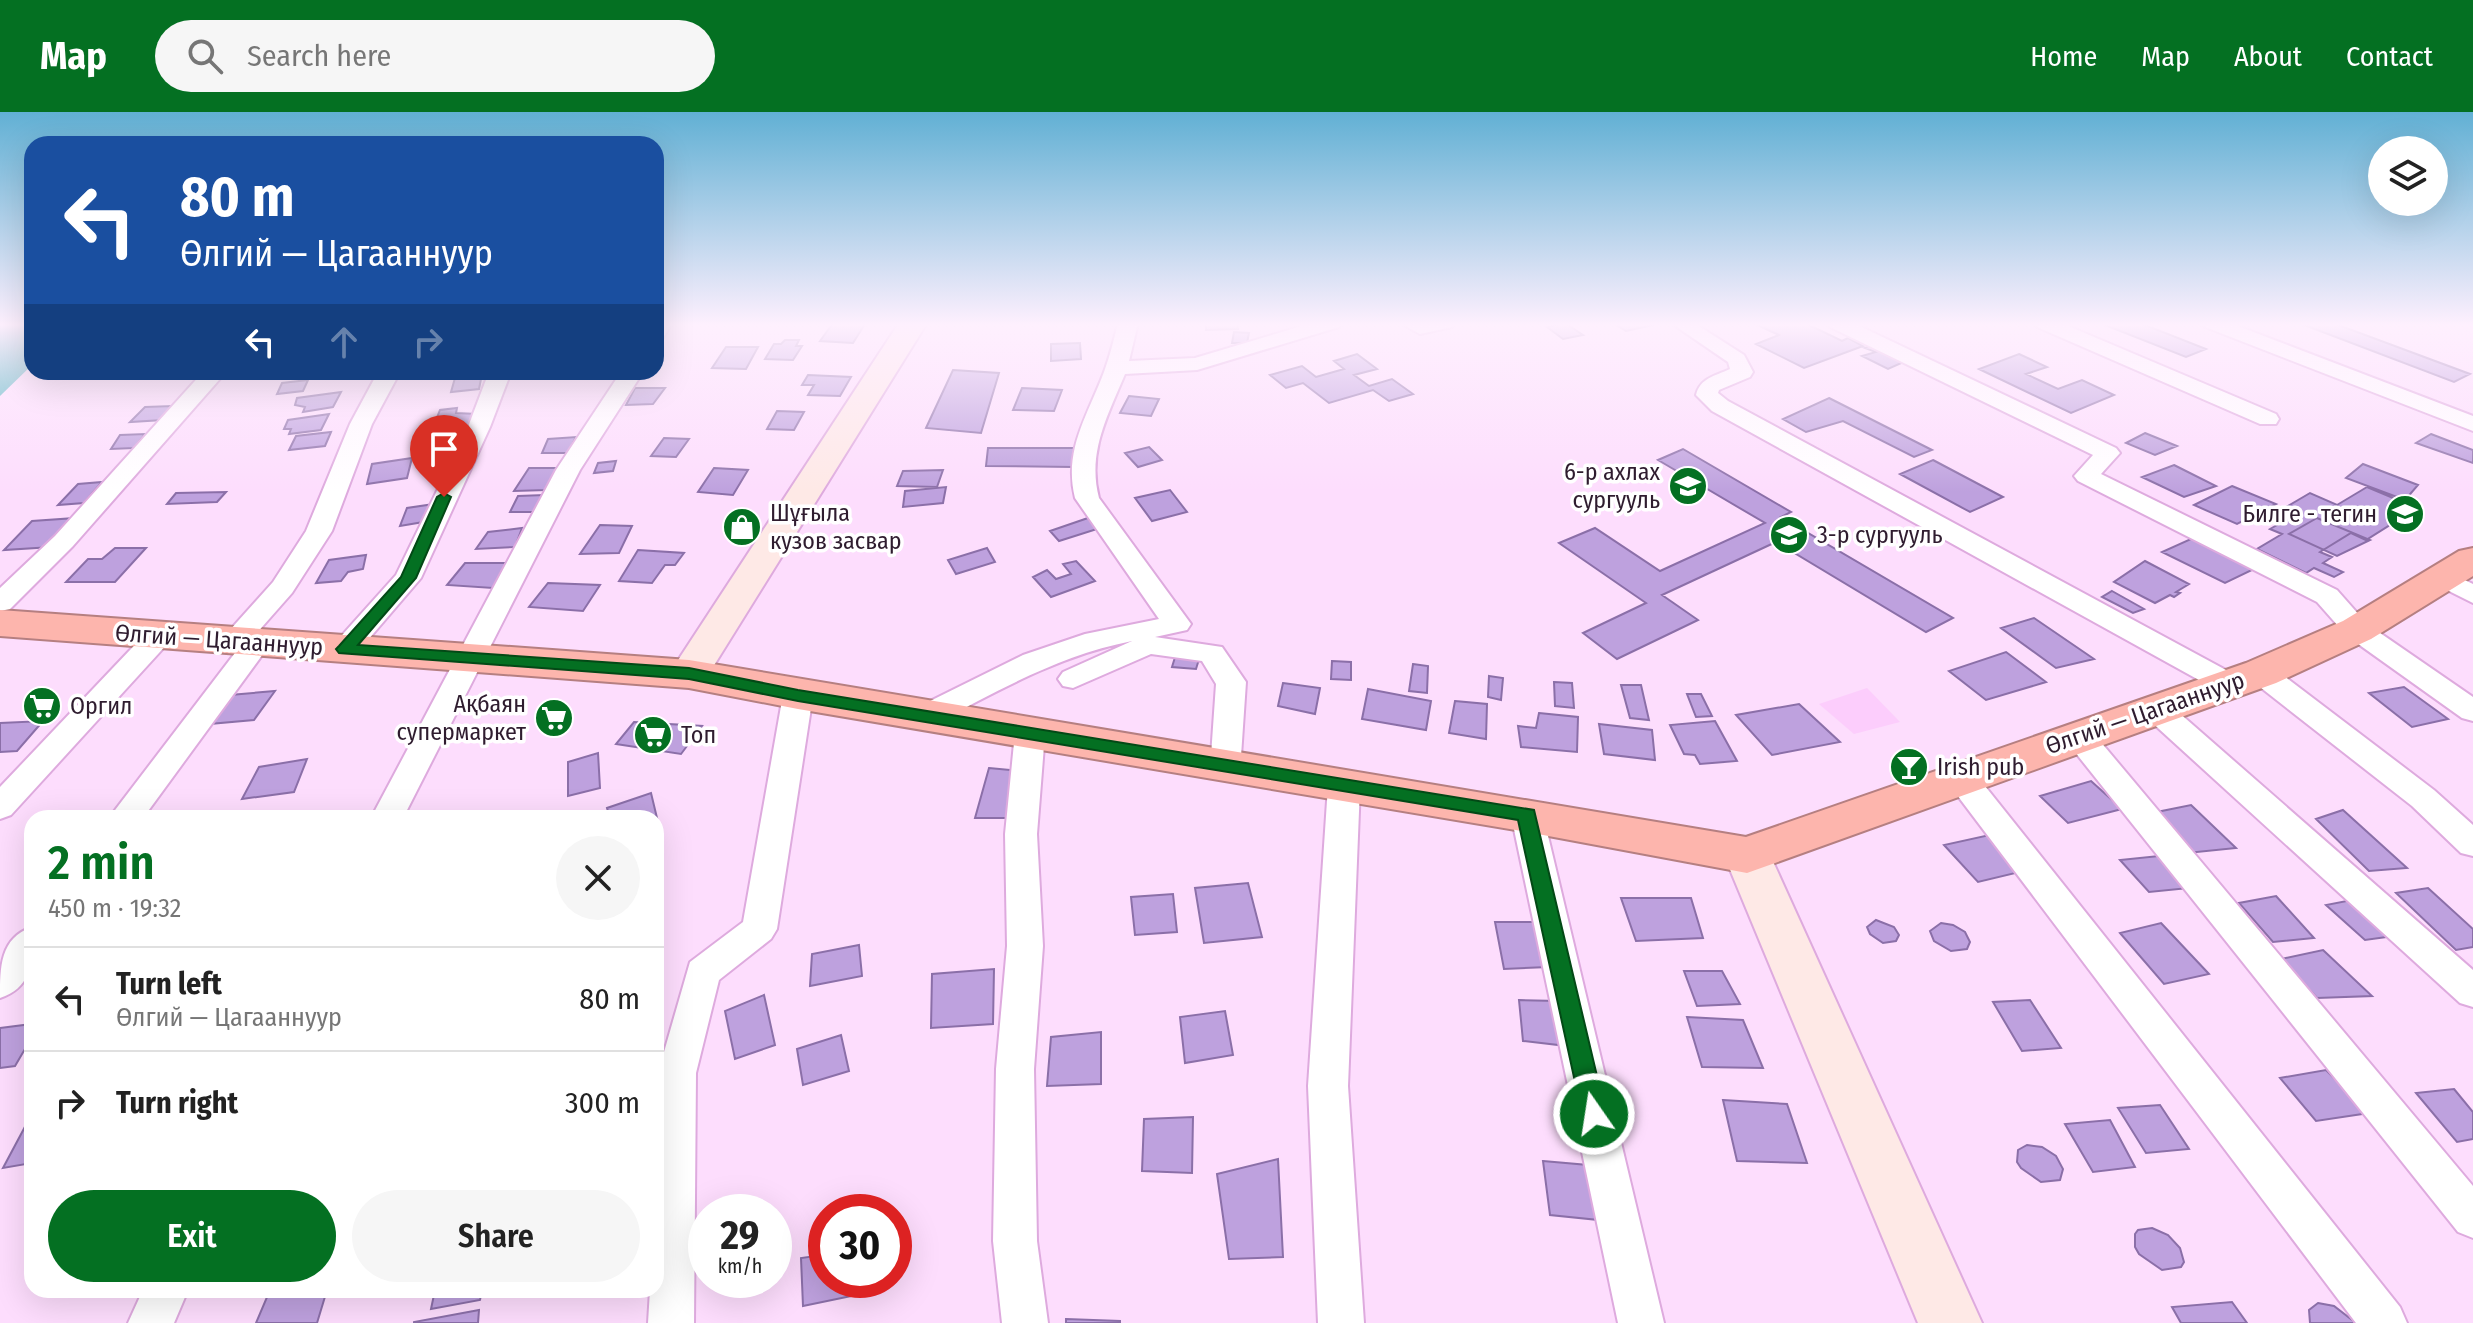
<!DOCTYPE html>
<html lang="en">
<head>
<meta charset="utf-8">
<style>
  body { margin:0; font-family:"Fira Sans Condensed",sans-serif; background:#f6f6f6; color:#222; height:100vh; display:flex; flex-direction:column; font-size:30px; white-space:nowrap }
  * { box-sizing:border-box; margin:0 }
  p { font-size:26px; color:#767676 }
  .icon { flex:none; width:44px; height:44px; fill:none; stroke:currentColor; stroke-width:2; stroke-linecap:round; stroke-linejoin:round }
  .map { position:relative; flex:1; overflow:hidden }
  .side { position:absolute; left:24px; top:698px; width:640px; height:488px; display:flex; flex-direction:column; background:#fff; border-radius:24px; box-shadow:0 8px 32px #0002 }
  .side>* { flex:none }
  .guide { position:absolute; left:24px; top:24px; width:640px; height:244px; border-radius:24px; box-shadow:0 8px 32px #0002; background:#1a4fa0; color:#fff; overflow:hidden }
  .fabs { position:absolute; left:2368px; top:24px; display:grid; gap:16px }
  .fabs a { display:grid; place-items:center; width:80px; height:80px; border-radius:50%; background:#fff; box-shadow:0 8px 32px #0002; font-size:40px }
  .speed { position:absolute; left:688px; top:1082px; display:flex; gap:16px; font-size:40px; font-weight:700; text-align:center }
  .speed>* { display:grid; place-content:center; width:104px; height:104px; border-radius:50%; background:#fff; box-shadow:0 8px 32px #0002; line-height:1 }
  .speed small { font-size:20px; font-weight:400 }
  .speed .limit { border:12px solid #d22; background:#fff; color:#111 }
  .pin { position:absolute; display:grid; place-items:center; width:68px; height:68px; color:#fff; margin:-82px -34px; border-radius:50% 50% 50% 0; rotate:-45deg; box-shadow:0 0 8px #0007 }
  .pin .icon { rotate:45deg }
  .me { position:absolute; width:88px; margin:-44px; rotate:347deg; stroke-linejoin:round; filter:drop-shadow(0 0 6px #0008) }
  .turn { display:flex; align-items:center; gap:28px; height:168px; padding:0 24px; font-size:36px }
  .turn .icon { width:104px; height:104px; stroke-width:2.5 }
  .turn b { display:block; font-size:56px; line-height:68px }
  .lanes { display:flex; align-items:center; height:76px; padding:0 24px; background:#0003; justify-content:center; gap:40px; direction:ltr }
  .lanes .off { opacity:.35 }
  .round { display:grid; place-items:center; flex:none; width:84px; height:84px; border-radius:42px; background:#f6f6f6 }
  .headline { display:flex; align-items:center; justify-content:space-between; height:136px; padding:0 24px }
  h1 { font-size:48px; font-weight:600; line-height:60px; color:#047022 }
  .button { display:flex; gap:16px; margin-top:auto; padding:16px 24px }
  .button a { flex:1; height:92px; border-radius:48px; background:#047022; color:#fff; font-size:32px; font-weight:600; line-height:92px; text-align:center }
  .button a+a { background:#f6f6f6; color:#222 }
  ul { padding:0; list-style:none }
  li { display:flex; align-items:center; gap:24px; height:104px; padding:0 24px; border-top:2px solid #e0e0e0 }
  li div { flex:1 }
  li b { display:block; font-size:30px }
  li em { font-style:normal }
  header { display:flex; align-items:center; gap:48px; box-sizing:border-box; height:112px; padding:0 40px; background:#047022; color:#fff }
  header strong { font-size:38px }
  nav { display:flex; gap:44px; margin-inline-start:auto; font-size:28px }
  .search { width:560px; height:72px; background:#f6f6f6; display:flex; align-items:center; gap:20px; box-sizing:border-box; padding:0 28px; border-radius:44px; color:#767676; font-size:30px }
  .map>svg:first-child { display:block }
  .built { fill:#fccdfc }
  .water { fill:#36a9b5 }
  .building { fill:#bea1de; stroke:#8b6fa8; stroke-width:2 }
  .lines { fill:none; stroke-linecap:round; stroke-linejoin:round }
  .street-casing { stroke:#deaade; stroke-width:4 }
  .secondary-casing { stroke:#deaade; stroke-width:4 }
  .highway-casing { stroke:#b57f81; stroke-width:4 }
  .street { fill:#fff; fill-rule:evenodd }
  .secondary { fill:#fee9e6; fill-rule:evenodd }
  .highway { fill:#fdb5ad; fill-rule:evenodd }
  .route { fill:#047022; stroke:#034916; stroke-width:2 }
  .labels { text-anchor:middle; stroke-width:7; stroke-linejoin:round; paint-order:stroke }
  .poi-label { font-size:24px; fill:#2f1c2f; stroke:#fff; text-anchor:start }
  .street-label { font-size:24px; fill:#2f1c2f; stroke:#fff }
</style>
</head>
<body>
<header>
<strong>Map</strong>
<div class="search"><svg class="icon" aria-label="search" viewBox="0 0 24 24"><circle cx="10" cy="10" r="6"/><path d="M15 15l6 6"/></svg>Search here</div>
<nav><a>Home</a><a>Map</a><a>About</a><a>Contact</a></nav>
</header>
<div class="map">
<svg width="2473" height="1211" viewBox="0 0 2473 1211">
  <rect width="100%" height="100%" fill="#fdddfd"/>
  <path class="built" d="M1867,576L1900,610L1854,622L1819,592Z"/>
  <path class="water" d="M0,211H32V253L0,284Z"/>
  <path class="building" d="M833,211L865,212L853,231L820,229Z
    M1206,211H1237L1238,217L1206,218Z
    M1565,211L1583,223L1563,227L1547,215Z
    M1613,211H1650L1653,213L1626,219Z
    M1753,211H1817L1809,213L1842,229L1848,226L1863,234L1804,256L1756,232L1779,223Z
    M2100,211H2140L2206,237L2186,245Z
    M2299,211H2333L2470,262L2454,270Z
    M1234,220L1249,221L1247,231H1232Z
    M785,228H799L796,234H802L793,248L765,247L774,232H781Z
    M1080,231L1081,247L1051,249V232Z
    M1873,234L1908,248L1888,257L1862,244L1876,240L1865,236Z
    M726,235H758L746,257L712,256Z
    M1357,242L1377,257L1354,263L1369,274L1392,267L1413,282L1389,289L1373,278L1329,291L1303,271L1286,276L1270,263L1302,254L1316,265L1344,257L1334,249Z
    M2019,242L2047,255L2026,262L2058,277L2082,268L2114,283L2071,301L1979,257Z
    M953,258L999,261L981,321L926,316Z
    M482,262L479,277L451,280L455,266Z
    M808,263L851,265L840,284L808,283L814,273H802Z
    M308,268L303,279L277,282L282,271Z
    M635,276H665L653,292L626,293Z
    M1022,276L1062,278L1054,299L1013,298Z
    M341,280L333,295L303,300L305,295L295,293L297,286Z
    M1129,284L1159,287L1151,304L1120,301Z
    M1829,286L1932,338L1914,345L1843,309L1806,320L1783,307Z
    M172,294L163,308L130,310L145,295Z
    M457,296L456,301L477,302L472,314L432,318L440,298Z
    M777,299L804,300L794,318L767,317Z
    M329,302L321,318L289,322L291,317H284L288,308Z
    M467,319L459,337L432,340L435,333L426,334L430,323Z
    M331,320L325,334L289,338L296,324Z
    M2145,321L2177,334L2155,343L2126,331Z
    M145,322L134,336L111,337L120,323Z
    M2431,322L2473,338V351L2416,331Z
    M576,325L568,341H542L548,327Z
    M664,326L689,327L676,345L651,344Z
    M1149,335L1162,348L1138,355L1125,341Z
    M988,336H1079L1073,355L986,354Z
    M1683,337L1791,400L1781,405L1953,506L1926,520L1776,430L1662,483L1698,508L1617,547L1583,521L1646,491L1559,431L1595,416L1660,459L1765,411L1658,348Z
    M412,346L407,366L367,372L372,352Z
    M1933,348L2003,385L1970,400L1900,362Z
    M616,349L613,359L594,361L598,351Z
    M2363,352L2418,373L2405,388L2346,366Z
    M2174,353L2216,374L2184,385L2142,365Z
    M529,356H560L547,378L514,379Z
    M714,356L748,358L733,383L698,380Z
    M943,358L937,375L897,374L903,359Z
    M102,370L84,391L58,393L78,372Z
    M2232,374L2276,392L2237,412L2194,393Z
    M946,375L943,391L903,395L905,379Z
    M2367,375L2417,396L2366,428L2351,421L2320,440L2332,445L2323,451L2343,460L2334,465L2314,456L2306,461L2257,437L2282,422L2270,417L2300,400L2288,394L2310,381L2337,393Z
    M1170,378L1187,400L1152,409L1135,386Z
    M226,380L217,390L167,392L176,381Z
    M544,383L535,400H510L518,384Z
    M434,392L429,409L400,414L407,396Z
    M76,406L52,435L4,438L32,409Z
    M1088,406L1097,417L1059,429L1050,419Z
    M2317,406L2370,428L2337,444L2289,422Z
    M600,413L632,414L619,441L580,442Z
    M522,416L515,435L476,437L488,420Z
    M2193,426L2256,456L2225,471L2162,440Z
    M115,436H146L115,470H66L88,447H102Z
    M987,436L995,450L956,462L948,448Z
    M638,438L684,441L675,453H665L652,471L619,469Z
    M366,443L363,457L348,460L341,469L316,471L329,448Z
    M1076,449L1095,469L1051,485L1033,465L1047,458L1056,467L1071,462L1063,452Z
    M2145,449L2189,472L2176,480L2180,481L2174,485L2170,483L2155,491L2114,470Z
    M465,451H508L493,476L447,473Z
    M548,471L600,473L583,499L529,495Z
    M2112,479L2144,497L2133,501L2102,485Z
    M2034,506L2094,547L2056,556L2001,516Z
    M2006,540L2046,570L1986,588L1949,559Z
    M1176,542L1200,544L1196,557L1172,555Z
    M1332,549L1351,550V568L1331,567Z
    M1413,552L1428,554L1427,581L1409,579Z
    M1489,564L1503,566L1501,588L1488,585Z
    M1554,570L1572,571L1574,596L1555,594Z
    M1283,571L1320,576L1315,602L1278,594Z
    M1621,573H1641L1649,608L1630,606Z
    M2404,575L2448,607L2412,615L2369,581Z
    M1368,577L1431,589L1426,618L1362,607Z
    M275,579L254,608L209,612L230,583Z
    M1687,582H1701L1712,604L1696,605Z
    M1455,589L1487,592L1486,627L1449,621Z
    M1799,592L1840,630L1772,643L1736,603Z
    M1539,601L1578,605L1577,640L1521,635L1518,614L1536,616Z
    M43,609L17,639L0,640V611Z
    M1715,609L1737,649L1700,652L1695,643L1684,642L1670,613Z
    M634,610L702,614L681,642L616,632Z
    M1599,612L1652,618L1655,648L1604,642Z
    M598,641L600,676L568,684V650Z
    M307,647L294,680L242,687L259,655Z
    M989,656L1022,659L1016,706H975Z
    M2091,669L2122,697L2068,711L2040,684Z
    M651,681L657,706H610L607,696Z
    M2191,693L2236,736L2187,741L2152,701Z
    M2343,698L2407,756L2369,759L2316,707Z
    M118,701L114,706H53L54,705Z
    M1994,722L2028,758L1978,770L1944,733Z
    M2159,744L2189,776L2149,780L2120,748Z
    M1248,771L1262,825L1204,831L1195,776Z
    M2428,776L2473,817V835L2456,838L2396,781Z
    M1173,782L1177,820L1135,823L1131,785Z
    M2276,784L2314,826L2273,830L2239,791Z
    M1621,786H1691L1703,826L1636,829Z
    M2362,786L2401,823L2365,828L2326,793Z
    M1876,808L1894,815L1899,823L1896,829L1883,831L1870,822L1867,815Z
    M1495,810H1536L1548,855L1504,857Z
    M1941,811L1953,813L1965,820L1970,830L1967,837L1951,839L1934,829L1930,819Z
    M2161,811L2209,862L2164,872L2120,821Z
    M859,833L862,864L810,874L812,842Z
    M2323,838L2372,884L2317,886L2281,847Z
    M994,857L993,912L931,916L932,862Z
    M1684,859H1722L1740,892L1697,894Z
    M764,883L775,933L735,947L725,899Z
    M1519,888L1558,889L1567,934L1523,929Z
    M2030,888L2061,936L2022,939L1993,890Z
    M1225,899L1233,943L1185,951L1180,905Z
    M1687,905L1743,908L1763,956L1702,955Z
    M32,912V925L15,954L0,956V916Z
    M1101,920V972L1047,974L1051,925Z
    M841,923L849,959L803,973L797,937Z
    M2326,958L2369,1001L2316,1009L2280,966Z
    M2454,977L2473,1000V1027L2457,1030L2416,981Z
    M1723,988L1787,992L1807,1051L1737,1049Z
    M2160,993L2189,1037L2146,1041L2118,996Z
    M1193,1005L1192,1061L1142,1059L1144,1007Z
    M2110,1008L2135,1055L2093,1060L2065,1012Z
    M32,1010V1051L3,1056L27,1011Z
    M2027,1033L2042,1035L2056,1044L2063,1057L2060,1068L2041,1070L2021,1056L2017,1050L2018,1038Z
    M1278,1047L1283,1145L1229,1147L1217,1062Z
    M1543,1049L1588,1053L1599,1108L1550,1103Z
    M2152,1116L2168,1123L2180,1136L2184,1150L2181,1155L2162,1158L2139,1142L2135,1135V1122L2138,1118Z
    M826,1125V1168H865L866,1181L803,1194L801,1146L816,1144L814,1128Z
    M270,1178H327L317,1211H256Z
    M435,1178H482L480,1188L431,1197Z
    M2232,1190L2247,1211H2181L2172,1195Z
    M2318,1191L2334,1194L2356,1211H2310L2309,1198Z
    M479,1198L478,1211H414V1210Z
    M1066,1207L1120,1209V1211H1066Z"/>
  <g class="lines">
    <g class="street-casing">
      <path id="street" d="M656,211H672L663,226L656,228Z
        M1118,211H1138L1129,249L1195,246L1312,211H1342L1339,215L1197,258L1125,262C1108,303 1087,340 1099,386L1191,512L1187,518L1155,525L1222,535L1246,570L1241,644L1237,652L1226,655L1215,652L1211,644L1216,572L1202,549L1151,542L1073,576L1063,574L1058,567L1063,560L1132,529C1061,543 1001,577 938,610L927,613L916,610L912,603L916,596L1023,543L1085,522L1159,507L1075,386C1063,338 1088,303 1104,260C1110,244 1114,227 1118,211Z
        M1400,211H1455L1452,215L1420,222Z
        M1671,211H1694L1744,243L1753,260L1750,265L1719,278L1718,281L1728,289L2237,564L2242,571L2237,578L2227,580L2217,578L1712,299L1696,283C1700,266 1715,264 1730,257L1728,250Z
        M1827,211H1853L2116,336L2120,341L2101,362L2337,478L2367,512L2473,585V609L2462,606L2347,524L2317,490L2078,369L2074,364L2093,343L1830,215Z
        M2034,211H2061L2276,302L2279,307L2276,312H2260L2037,215Z
        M2202,211H2230L2473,304V319L2205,215Z
        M203,260H226L73,434L10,497L0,499V476L55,424Z
        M378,260H400L372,312L332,419L292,481L255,523L267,525L271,531L143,706H109L238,537L224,535L220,529L273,470L306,419L350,312Z
        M489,260H511L490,315L421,466L355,543L345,546L335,543L331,537L335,531L396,463L468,315Z
        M621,260H643L580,358L403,706H371L556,358Z
        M2444,458L2473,472V491L2435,472L2431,466L2435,460Z
        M159,515L169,518L173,524L169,530L11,703L0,707V675L149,518Z
        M2261,552L2271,554L2434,678L2473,713V744L2461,741L2412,694L2251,568L2247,561L2251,554Z
        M798,573L808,576L813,583L777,817L771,827L719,868L696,961L694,1211H648L650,1178H656L658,961L690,850L743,810L783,583L788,576Z
        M2158,589L2169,592L2473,858V895L2460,891L2147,606L2143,599L2147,592Z
        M1030,611L1041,614L1045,621L1037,722L1043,834L1034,957L1037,1129L1048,1211H1002L993,1129L996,957L1007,834L1005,722L1015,621L1019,614Z
        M2078,613L2089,616L2473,1074V1126L2458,1120L2067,630L2063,623L2067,616Z
        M1962,656L1973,659L2400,1195L2407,1211H2356L1951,675L1946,667L1951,659Z
        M1344,663L1355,666L1360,674L1348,974L1364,1211H1318L1308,974L1328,674L1333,666Z
        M1527,691L1538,695L1543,703L1664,1211H1618L1511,703L1516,695Z
        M32,815C32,846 35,874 0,886C0,855 0,826 32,815Z
        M143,1178H188L174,1211H128Z"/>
    </g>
    <g class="secondary-casing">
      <path id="secondary" d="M899,211H927L703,571L689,575L675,571L669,562Z
        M1747,726L1764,731L1770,743L1982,1211H1918L1724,743L1730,731Z"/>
    </g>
    <g class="highway-casing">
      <path id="highway" d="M2473,436V464L2371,527L2276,571L1747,761L1527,720L798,597L689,576L0,524V498L689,548L1746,725L2246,551L2343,509L2459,439Z"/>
    </g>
    <use href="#street" class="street"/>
    <use href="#secondary" class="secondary"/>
    <use href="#highway" class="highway"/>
  </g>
  <linearGradient id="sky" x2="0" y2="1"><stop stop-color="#61b0d4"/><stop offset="0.56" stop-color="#fef0fe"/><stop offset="1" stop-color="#fef0fe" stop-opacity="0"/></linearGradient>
  <rect width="2473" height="380" fill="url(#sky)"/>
  <path class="route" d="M444,381L451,385L416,466L358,533L689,556L798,578L1534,698L1606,1002L1602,1009L1594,1012L1585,1009L1582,1002L1518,708L798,589L689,567L339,541L336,537L339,534L401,465L437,385Z"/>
  <defs>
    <g id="school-disc" transform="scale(2)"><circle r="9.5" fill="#047022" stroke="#fff"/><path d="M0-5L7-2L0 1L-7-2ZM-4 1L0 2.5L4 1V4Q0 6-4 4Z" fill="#fff"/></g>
    <g id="shop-disc" transform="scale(2)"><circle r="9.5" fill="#047022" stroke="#fff"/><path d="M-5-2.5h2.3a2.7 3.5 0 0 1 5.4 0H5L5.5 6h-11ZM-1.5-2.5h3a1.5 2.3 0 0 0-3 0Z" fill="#fff"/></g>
    <g id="supermarket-disc" transform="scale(2)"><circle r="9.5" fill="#047022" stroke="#fff"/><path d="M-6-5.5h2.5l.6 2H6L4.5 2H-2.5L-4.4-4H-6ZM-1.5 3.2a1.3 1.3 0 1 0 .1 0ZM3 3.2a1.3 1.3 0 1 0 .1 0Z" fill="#fff"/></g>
    <g id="bar-disc" transform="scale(2)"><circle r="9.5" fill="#047022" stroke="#fff"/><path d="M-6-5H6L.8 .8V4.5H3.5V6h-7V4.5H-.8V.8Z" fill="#fff"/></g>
  </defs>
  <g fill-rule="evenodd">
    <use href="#school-disc" x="1688" y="374"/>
    <use href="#school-disc" x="2405" y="402"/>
    <use href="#shop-disc" x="742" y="415"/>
    <use href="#school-disc" x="1789" y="423"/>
    <use href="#supermarket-disc" x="42" y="594"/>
    <use href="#supermarket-disc" x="554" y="606"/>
    <use href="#supermarket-disc" x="653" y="623"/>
    <use href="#bar-disc" x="1909" y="655"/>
  </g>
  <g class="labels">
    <g class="poi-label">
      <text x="1660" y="368" text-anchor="end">6-р ахлах<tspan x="1660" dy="28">сургууль</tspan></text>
      <text x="770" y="409">Шұғыла<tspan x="770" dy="28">кузов засвар</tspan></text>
      <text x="2377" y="410" text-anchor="end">Билге - тегин</text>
      <text x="1817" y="431">3-р сургууль</text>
      <text x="526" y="600" text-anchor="end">Ақбаян<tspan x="526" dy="28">супермаркет</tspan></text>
      <text x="70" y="602">Оргил</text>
      <text x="681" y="631">Топ</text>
      <text x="1937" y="663">Irish pub</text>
    </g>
    <g class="street-label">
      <text transform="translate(219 528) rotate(4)" y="8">Өлгий — Цагааннуур</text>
      <text transform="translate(2145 601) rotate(-19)" y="8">Өлгий — Цагааннуур</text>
    </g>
  </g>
</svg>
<div class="fabs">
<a><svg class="icon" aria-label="layers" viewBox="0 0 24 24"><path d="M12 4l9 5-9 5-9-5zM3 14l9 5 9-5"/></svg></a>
</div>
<div class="speed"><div>29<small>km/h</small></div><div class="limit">30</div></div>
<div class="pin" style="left:444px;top:385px;background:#d93025"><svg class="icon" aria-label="arrive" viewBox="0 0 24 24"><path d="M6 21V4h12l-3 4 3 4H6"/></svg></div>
<svg class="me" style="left:1594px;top:1002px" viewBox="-20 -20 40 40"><circle r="17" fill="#047022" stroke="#fff" stroke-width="3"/><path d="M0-11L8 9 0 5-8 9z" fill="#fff"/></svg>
<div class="guide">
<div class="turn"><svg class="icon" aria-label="left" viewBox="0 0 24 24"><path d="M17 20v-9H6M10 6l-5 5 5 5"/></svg><div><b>80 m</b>Өлгий — Цагааннуур</div></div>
<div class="lanes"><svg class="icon" aria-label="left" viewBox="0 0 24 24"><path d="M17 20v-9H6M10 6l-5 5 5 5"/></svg><svg class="icon off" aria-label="ahead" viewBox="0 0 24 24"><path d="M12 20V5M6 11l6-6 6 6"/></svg><svg class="icon off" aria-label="right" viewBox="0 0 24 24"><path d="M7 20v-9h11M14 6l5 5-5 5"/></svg></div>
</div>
<section class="side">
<div class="headline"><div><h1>2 min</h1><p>450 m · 19:32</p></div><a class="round"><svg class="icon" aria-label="close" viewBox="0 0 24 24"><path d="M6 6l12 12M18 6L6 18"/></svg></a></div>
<ul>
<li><svg class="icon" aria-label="left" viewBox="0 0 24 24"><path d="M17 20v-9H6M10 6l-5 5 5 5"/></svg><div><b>Turn left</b><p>Өлгий — Цагааннуур</p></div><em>80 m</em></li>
<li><svg class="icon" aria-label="right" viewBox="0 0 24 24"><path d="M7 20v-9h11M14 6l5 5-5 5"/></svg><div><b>Turn right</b></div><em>300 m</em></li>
</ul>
<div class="button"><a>Exit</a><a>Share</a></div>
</section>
</div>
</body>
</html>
